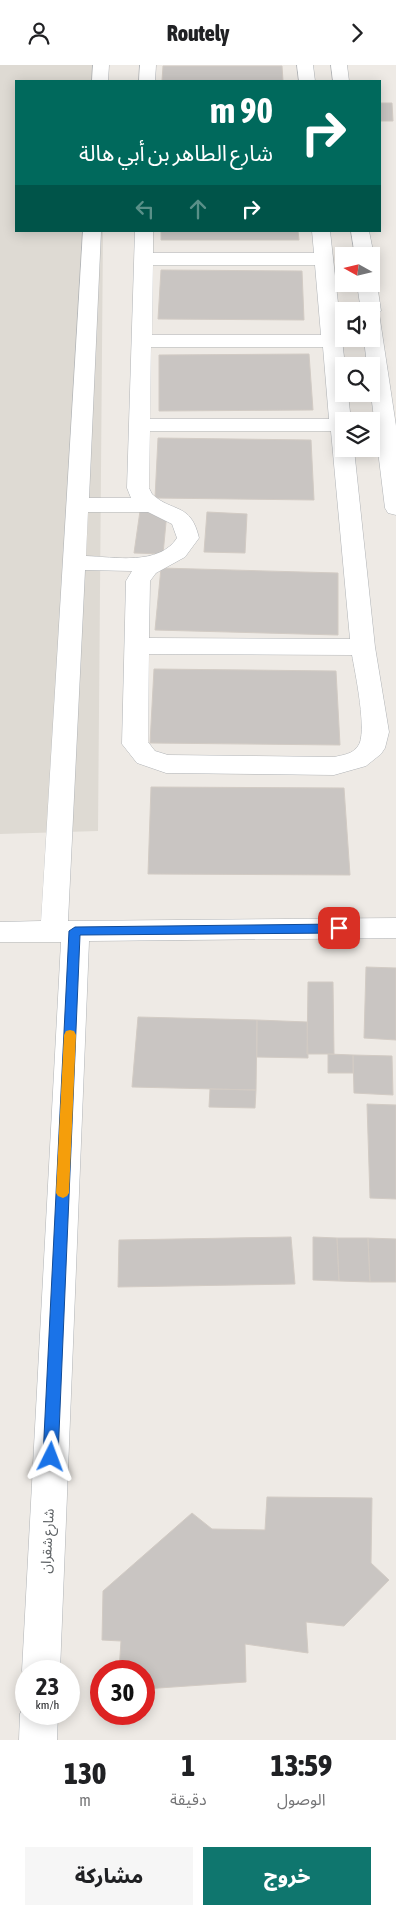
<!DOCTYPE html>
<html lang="ar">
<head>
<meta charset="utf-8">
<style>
  body { margin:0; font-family:"Asap Condensed","Noto Sans Arabic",sans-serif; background:#f6f6f6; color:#202124; direction:rtl; height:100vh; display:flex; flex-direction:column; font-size:19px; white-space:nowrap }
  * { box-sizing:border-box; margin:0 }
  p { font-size:16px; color:#757577 }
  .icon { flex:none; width:28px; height:28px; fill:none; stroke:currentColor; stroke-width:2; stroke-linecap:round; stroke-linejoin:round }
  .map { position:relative; height:1675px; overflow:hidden; direction:ltr }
  .details { display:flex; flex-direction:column; background:#fff; flex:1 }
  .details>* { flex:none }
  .top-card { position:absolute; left:15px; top:15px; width:366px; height:152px; border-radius:0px; box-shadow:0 2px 12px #0003; direction:rtl; background:#00695c; color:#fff; overflow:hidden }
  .needle { width:32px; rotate:278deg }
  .tools { position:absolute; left:335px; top:182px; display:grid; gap:10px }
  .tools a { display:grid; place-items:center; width:45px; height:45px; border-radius:0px; background:#fff; box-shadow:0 2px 12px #0003; font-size:25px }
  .speed { position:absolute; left:15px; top:1595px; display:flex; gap:10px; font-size:25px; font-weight:700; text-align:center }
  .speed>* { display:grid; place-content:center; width:65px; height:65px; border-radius:50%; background:#fff; box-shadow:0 2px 12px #0003; line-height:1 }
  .speed small { font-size:12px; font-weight:400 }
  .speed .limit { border:8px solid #d22; background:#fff; color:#111 }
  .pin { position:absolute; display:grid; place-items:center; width:42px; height:42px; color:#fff; margin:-21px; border-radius:10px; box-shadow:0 2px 8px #0006 }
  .me { position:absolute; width:55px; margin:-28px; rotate:3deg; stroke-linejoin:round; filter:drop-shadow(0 0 4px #0008) }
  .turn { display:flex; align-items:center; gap:18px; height:105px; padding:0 25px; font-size:22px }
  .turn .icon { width:65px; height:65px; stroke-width:2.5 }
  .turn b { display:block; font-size:35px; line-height:42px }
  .lanes { display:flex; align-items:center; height:48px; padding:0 25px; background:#0003; justify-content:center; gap:25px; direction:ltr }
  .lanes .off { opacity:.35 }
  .eta { display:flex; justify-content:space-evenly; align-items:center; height:85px; text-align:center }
  .eta b { font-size:30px; font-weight:800; line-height:35px }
  .cta { display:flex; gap:10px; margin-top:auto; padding:10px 25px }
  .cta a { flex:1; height:58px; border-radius:0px; background:#0f766e; color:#fff; font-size:20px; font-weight:800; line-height:58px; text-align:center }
  .cta a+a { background:#f6f6f6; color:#202124 }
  header { display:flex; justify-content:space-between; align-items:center; height:65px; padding:0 25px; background:#fff; font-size:22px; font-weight:800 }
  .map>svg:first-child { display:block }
  .education { fill:#dedad3 }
  .building { fill:#c9c5c2; stroke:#d2cbc4 }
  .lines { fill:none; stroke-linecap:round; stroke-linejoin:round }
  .minor-casing { stroke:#b0b3b6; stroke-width:1 }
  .minor { fill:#fff; fill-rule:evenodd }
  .route { fill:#1a73e8; stroke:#114b97 }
  .slow { fill:#f59e0b }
  .labels { text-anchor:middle; stroke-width:4; stroke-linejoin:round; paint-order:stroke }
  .street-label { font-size:14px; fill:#5d6164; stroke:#fff }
</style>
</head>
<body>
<header><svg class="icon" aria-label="forward" viewBox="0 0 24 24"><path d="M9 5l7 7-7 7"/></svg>Routely<svg class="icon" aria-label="person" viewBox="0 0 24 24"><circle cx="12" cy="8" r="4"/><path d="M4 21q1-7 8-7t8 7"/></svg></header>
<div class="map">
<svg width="396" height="1675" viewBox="0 0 396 1675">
  <rect width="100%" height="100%" fill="#eeeae5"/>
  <path class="education" d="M0,0H104V16H16V166H103L98,766L0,769Z"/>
  <path class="building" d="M163,1H282L283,16H162Z
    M380,38H392L393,56H380Z
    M161,166H298L299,175H161Z
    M161,205L302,206L304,255L158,254Z
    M309,289L313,345L159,346V290Z
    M158,373L311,375L314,435L155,433Z
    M140,446L167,447L163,489L134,488Z
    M207,447L247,449L245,488L204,487Z
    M161,503L338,508V570L155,565Z
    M154,604L336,606L340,680L150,678Z
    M151,722L344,723L350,810L148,809Z
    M366,902L396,903V975L364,973Z
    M308,917H333L334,989H307Z
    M138,952L257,955L256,1025L132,1022Z
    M257,955L307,957L308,993L257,992Z
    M328,989L353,990V1008H328Z
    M353,990L392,991L393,1030L354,1028Z
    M210,1024L256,1025L255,1043L209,1042Z
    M367,1039L396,1040V1134L370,1133Z
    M291,1172L295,1219L118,1222L119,1175Z
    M313,1172L337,1173L339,1216L313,1215Z
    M337,1173H368L370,1217L339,1216Z
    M368,1173L396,1174V1217H370Z
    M267,1432L372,1433L371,1498L389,1515L344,1561L306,1557L308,1588L245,1579L246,1617L144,1624V1606H119L121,1576L102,1575L103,1526L192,1448L212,1464L265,1465Z"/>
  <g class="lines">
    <g class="minor-casing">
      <path id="minor" d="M93,0H109L108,16H92Z
        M140,0H156L155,16H139Z
        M297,0H313L315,16H299Z
        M331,0H347L349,16H333Z
        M83,166H101L89,433H131L127,423L135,166H153V188H314L312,166H330L345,301L344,329H348L351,356H344V384H354L375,582L389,667L385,683L381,689L366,701L334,710L166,708L137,698L122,679L126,516L132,506L85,505L68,856L396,853V873L89,876L60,1606H26V1615L22,1606L61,877H0V857L41,856ZM153,200H315L321,270H152ZM151,282H323L329,354H150ZM150,366H331L350,574L149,573L150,516L156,508L185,492L199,473C191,437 172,448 152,429L149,423ZM88,447H148L172,459L177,473C159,501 114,492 86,491ZM149,589L352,590C355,607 368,669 358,681C353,689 343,690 334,692L168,690L155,686L148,677Z
        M351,166H369L374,191L371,194V191H355Z
        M371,214L377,219L381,246L379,248L396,361V450L388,448L385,443L371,329V301H367L364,274H371V246H361L357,219H371Z
        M26,1636V1649H58L57,1675H19L20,1649Z"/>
    </g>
    <use href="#minor" class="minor"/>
  </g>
  <path class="route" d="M339,859L345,863L339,868L80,870L58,1392L56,1397L51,1398L46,1397L43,1392L69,866L75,862Z"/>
  <path class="slow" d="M70,965L74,966L76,970L69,1128L67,1131L63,1133L58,1131L56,1128L64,970L66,966Z"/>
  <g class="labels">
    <g class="street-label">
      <text transform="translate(47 1476) rotate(-87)" y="5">شارع شقران</text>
    </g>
  </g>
</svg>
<div class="tools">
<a><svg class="needle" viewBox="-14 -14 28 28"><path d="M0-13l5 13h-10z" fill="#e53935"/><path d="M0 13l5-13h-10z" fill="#757577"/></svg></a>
<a><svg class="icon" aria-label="sound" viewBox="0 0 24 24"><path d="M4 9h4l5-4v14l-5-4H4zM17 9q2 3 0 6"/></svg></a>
<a><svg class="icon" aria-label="search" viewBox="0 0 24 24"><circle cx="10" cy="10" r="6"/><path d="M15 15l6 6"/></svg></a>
<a><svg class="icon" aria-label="layers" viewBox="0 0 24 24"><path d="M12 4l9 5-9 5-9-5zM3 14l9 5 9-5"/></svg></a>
</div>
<div class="speed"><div>23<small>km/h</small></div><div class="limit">30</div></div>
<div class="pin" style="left:339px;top:863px;background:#d93025"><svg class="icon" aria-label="arrive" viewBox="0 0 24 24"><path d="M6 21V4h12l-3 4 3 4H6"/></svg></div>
<svg class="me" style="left:51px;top:1392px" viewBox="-20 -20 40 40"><path d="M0-17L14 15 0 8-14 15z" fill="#1a73e8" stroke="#fff" stroke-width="4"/></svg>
<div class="top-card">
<div class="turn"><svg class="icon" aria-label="right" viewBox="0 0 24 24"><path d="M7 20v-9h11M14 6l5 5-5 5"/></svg><div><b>90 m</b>شارع الطاهر بن أبي هالة</div></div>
<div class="lanes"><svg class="icon off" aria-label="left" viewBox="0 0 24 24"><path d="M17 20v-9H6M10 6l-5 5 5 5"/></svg><svg class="icon off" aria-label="ahead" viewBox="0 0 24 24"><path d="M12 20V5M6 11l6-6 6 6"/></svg><svg class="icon" aria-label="right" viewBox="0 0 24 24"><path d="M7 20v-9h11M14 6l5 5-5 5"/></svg></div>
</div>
</div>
<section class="details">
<div class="eta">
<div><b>13:59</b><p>الوصول</p></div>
<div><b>1</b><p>دقيقة</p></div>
<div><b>130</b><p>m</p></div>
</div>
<div class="cta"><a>خروج</a><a>مشاركة</a></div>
</section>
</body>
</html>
